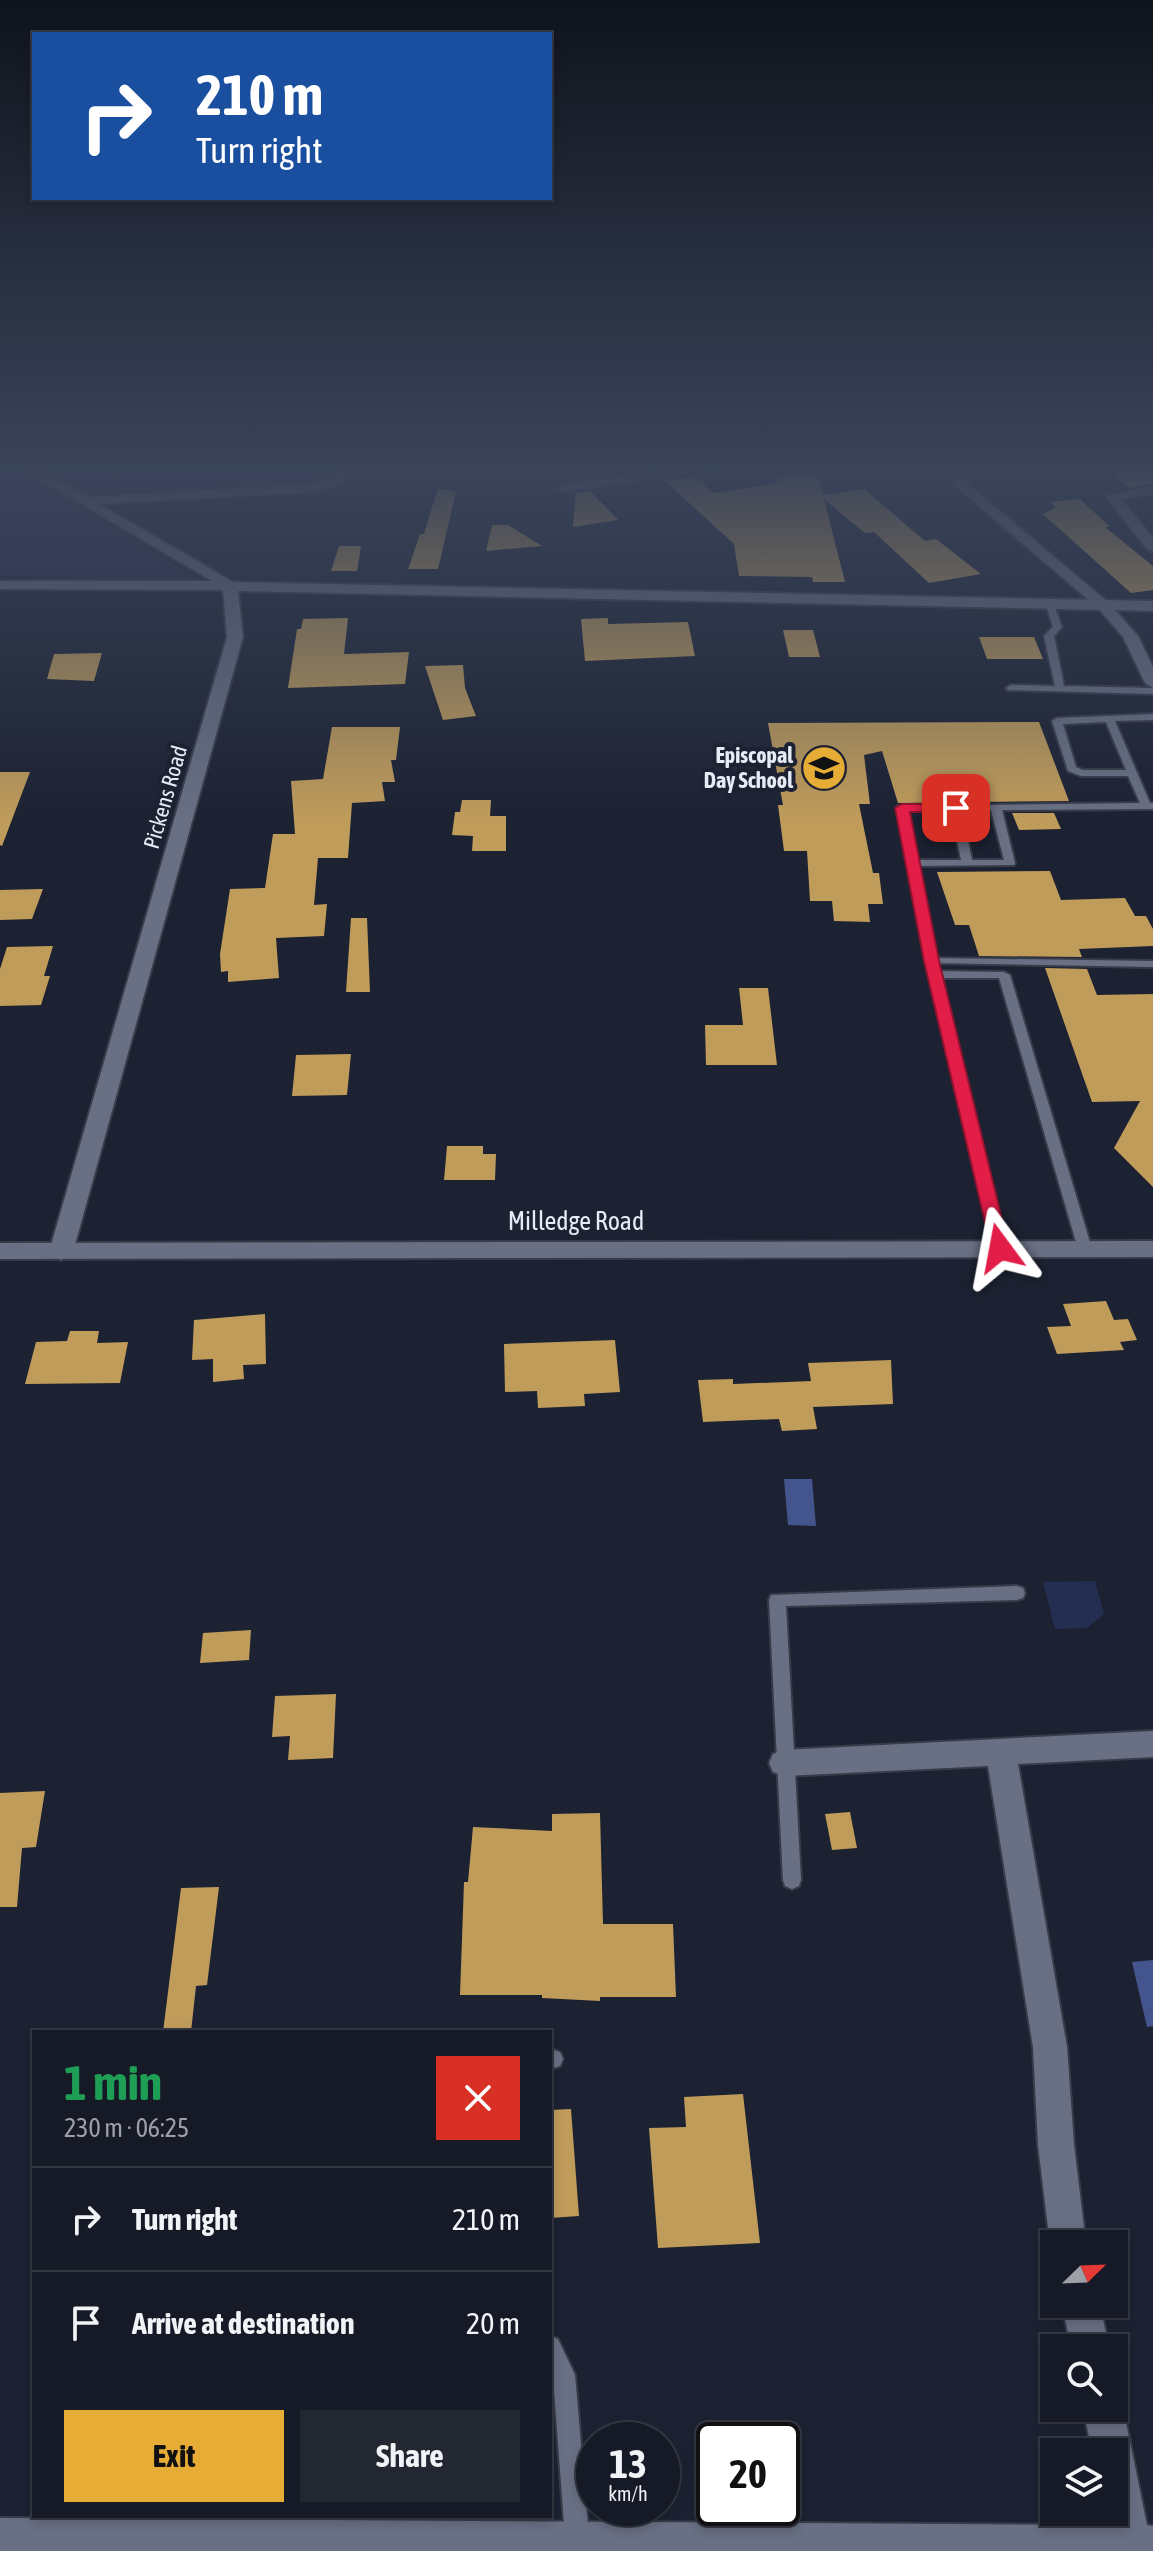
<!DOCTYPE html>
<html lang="en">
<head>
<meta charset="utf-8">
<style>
  body { margin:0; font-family:"Asap Condensed",sans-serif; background:#222732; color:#f1f3f6; height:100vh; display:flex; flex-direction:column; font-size:30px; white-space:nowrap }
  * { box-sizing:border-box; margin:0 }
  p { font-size:26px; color:#9da1a7 }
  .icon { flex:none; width:44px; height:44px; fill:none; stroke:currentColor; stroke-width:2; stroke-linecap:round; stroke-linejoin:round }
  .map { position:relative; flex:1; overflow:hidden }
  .details { position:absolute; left:32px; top:2030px; width:520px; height:488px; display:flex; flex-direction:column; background:#151a26; border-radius:0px; box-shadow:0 4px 12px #0003,0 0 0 2px #343843 }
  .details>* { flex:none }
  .banner { position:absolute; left:32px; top:32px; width:520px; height:168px; border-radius:0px; box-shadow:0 4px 12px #0003,0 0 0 2px #343843; background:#1a4fa0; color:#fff; overflow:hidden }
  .needle { width:52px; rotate:67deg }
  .buttons { position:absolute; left:1040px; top:2230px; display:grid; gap:16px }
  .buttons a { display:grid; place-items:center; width:88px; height:88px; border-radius:0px; background:#151a26; box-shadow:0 4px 12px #0003,0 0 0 2px #343843; font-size:40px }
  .speed { position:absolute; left:576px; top:2422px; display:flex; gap:16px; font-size:40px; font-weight:700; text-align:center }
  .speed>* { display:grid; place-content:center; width:104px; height:104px; border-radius:50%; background:#151a26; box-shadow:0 4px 12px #0003,0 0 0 2px #343843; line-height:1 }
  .speed small { font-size:20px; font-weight:400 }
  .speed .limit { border:4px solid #111; border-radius:12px; background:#fff; color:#111 }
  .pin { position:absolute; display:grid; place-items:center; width:68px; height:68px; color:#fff; margin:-34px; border-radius:16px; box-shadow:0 4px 12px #0006 }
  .me { position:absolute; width:88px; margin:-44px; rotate:347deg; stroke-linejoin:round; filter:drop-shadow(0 0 6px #0008) }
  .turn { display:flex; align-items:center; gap:28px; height:168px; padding:0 32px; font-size:36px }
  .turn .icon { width:104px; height:104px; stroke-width:2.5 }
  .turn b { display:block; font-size:56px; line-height:68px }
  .round { display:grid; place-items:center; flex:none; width:84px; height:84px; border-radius:0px; background:#222732 }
  .summary { display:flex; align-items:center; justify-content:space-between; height:136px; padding:0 32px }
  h1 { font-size:48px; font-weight:700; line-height:60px; color:#1e9e55 }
  .button { display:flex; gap:16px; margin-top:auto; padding:16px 32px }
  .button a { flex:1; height:92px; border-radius:0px; background:#e6ac36; color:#111; font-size:32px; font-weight:700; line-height:92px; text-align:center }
  .button a+a { background:#222732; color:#f1f3f6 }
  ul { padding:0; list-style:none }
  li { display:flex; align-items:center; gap:24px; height:104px; padding:0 32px; border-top:2px solid #343843 }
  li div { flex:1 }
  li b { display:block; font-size:30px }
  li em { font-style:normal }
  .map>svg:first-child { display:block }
  .built { fill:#252c42 }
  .green { fill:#242e51 }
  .water { fill:#44548c }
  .building { fill:#c09c5b }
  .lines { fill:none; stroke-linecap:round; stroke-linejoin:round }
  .lane-casing { stroke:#383c4a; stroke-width:4 }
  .street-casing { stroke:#383c4a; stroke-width:4 }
  .secondary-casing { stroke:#383c4a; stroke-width:4 }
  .path { stroke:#727785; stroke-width:3; stroke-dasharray:4 4; stroke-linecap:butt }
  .lane { fill:#697084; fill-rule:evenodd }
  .street { fill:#697084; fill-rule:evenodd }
  .secondary { fill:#697084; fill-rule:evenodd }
  .route { fill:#e11d48; stroke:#92132f; stroke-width:2 }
  .labels { text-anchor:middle; stroke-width:8; stroke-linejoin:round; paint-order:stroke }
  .far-poi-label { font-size:22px; font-weight:bold; fill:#e7ebf6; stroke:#1c2232; text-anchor:end }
  .far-street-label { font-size:22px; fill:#e7ebf6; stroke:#1c2232 }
  .street-label { font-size:26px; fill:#e7ebf6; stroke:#1c2232 }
</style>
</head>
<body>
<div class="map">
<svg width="1153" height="2551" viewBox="0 0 1153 2551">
  <rect width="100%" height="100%" fill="#1c2232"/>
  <path class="built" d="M0,464H351L333,478L312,484L84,509L199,580L0,576Z"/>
  <path class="green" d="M1095,1581L1104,1614L1087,1628L1055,1629L1043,1582Z"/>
  <path class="water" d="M784,1479H812L816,1526L788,1525Z
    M1153,1960V2026L1147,2027L1132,1962Z"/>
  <path class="building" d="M1153,464V483L1129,488L1104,468Z
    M808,473L819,477L823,495L864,489L925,541L936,539L981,574L929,583L874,532L865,533L824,499L845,582H813L812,577L739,576L734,544L664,480L696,476L713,493L778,483L772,477Z
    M438,488L456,492L438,569H408L420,534H424Z
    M590,491L618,520L573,527L576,493Z
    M1080,499L1110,527H1105L1153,566V590L1131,593L1043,514L1056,508L1050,502Z
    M492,525H508L542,546L486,551Z
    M339,546H361L357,571H331Z
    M348,618L344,654L409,652L405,684L288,688L297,629H301L303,619Z
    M608,618V624L688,622L695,656L585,661L581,619Z
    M783,630H813L820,657H789Z
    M979,637H1034L1043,659H987Z
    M102,653L94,681L47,679L54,654Z
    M463,665L465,688L476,716L443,720L425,666Z
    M1039,722L1069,801L898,803L882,751L864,755L870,804H859L873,873H879L883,904H868L870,922L834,921L832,901H810L807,851H784L778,805H783L768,723Z
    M332,727H400L396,760H391L395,782H382L385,801L352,803L348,858H318L314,905L327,904L324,936L276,938L279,978L228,982V971L221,972L220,954L230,889L265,888L273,834H295L291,781L323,779Z
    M0,772H30L2,846L0,845Z
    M462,800H491L490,816H506V851H472L473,836L452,835L455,812H460Z
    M1012,813H1054L1061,829L1019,830Z
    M1050,871L1061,900L1125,898L1135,916H1146L1153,929V946L1079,949L1082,957L979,956L969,925H955L937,872Z
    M43,889L32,919L0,920V890Z
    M351,918H367L370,992H346Z
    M53,946L44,976H50L41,1005L0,1006V969L7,947Z
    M1045,968L1087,969L1097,995L1153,994V1187L1114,1148L1140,1101L1092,1102Z
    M739,988H768L777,1065H706L705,1025H743Z
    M351,1054L347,1095L292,1096L296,1055Z
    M447,1146H483V1154H496L495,1180H444Z
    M1106,1301L1114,1320L1128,1319L1137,1340L1120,1342L1124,1350L1057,1354L1047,1327L1071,1326L1063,1304Z
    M265,1314L266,1364L243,1365L244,1379L213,1382V1359L192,1360L194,1320Z
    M70,1331H99L97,1343L128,1342L120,1383L25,1384L36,1342L67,1341Z
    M615,1340L620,1392L584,1394L585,1406L538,1408L537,1391L505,1392L504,1344Z
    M891,1360L893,1404L813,1407L817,1429L782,1431L779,1419L703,1422L698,1380L733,1379V1384L811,1381L808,1363Z
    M251,1630L249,1660L200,1663L203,1633Z
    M336,1694L333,1758L288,1760L290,1736L272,1737L275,1696Z
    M45,1791L36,1847L22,1848L17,1907H0V1793Z
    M850,1812L857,1848L832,1850L825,1814Z
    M600,1813L603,1924H673L676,1997H600V2001L542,1998V1995H460L464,1882H468L473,1827L552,1831V1814Z
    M219,1887L207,1985L196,1986L191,2032H163L181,1888Z
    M743,2094L760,2243L658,2248L649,2128L686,2127L684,2097Z
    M571,2109L579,2216L550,2218V2110Z"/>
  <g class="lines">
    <g class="lane-casing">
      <path id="lane" d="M1050,602L1054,605L1062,627L1054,636L1064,686L1153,688V694L1008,690L1006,688L1011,685L1055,686L1044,636L1053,627L1046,605Z
        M1153,714V720L1115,721L1150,803H1153V809L1002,810L1015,863L1014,865L918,866L936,958L1153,961V967L927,963L897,808L898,806L1140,803L1128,776H1081L1068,771L1052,721L1057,718ZM1106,722L1126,770H1083L1076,767L1063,724ZM991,810L1004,860H972L962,811ZM908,811H951L961,860H917Z
        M935,971L1004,972L1010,975L1092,1249L1090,1252H1080L1078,1249L999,978H942L1007,1248L1000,1253L993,1248L929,974Z
        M1017,1586L1023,1588L1025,1593L1023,1598L1017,1600L786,1606L801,1880L799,1886L792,1889L785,1886L783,1880L769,1600L771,1595Z
        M550,2049L560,2052L563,2059L560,2066L550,2069Z
        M550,2336L558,2339L575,2375L589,2537L585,2545L577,2549L569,2545L565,2537L553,2377L550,2371Z"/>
    </g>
    <g class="street-casing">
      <path id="street" d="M14,464H30L87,497L314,484L352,464H367L343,483L316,492L99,504L233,582L1153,601V611L238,591L243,637L73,1252L61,1260L49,1252L227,637L223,590L0,589V581H212Z
        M715,464H754L562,492L555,488L562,484Z
        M1153,486V494L1121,499L1153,538V551L1148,550L1105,496Z
        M1153,1731V1757L1018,1764L1067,2047L1074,2145L1086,2244H1054V2255L1050,2244L1038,2145L1033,2047L988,1766L784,1776L773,1772L769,1763L773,1754L784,1750Z
        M1062,2304H1100L1109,2348H1071Z
        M1114,2393L1123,2408L1147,2525L1153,2526V2551H0V2518L1106,2525L1104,2512H1114V2452H1092L1083,2408H1114Z"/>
    </g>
    <g class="secondary-casing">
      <path id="secondary" d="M930,464H944L1109,603L1138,636L1153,667V688L1145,683L1123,637L1099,609Z
        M1153,1241V1257L0,1259V1243Z"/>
    </g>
    <path class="path" d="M88,470L107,468L115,474"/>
    <use href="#lane" class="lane"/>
    <use href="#street" class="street"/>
    <use href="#secondary" class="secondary"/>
  </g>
  <linearGradient id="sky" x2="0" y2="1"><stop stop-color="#0f131c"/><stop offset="0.57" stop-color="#3a445a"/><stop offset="1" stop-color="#3a445a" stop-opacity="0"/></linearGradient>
  <rect width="1153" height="821" fill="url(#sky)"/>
  <path class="route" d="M902,804H956L963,808L956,812H910L939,961L1009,1248L1000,1254L991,1248L924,961L895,808Z"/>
  <defs>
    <g id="school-disc" transform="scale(2.3)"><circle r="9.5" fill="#e6ac36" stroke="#1c2232"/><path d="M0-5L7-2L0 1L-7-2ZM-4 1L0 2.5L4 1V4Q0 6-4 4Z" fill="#111"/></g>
  </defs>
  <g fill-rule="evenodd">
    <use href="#school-disc" x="824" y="768"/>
  </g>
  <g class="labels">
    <g class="far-poi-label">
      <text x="793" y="763">Episcopal<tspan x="793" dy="25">Day School</tspan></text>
    </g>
    <g class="far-street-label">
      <text transform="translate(165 797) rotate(-74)" y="8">Pickens Road</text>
    </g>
    <g class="street-label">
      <text x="576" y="1230">Milledge Road</text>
    </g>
  </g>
</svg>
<div class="buttons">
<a><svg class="needle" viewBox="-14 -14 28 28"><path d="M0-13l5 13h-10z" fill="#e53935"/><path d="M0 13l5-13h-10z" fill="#9da1a7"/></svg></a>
<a><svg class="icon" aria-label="search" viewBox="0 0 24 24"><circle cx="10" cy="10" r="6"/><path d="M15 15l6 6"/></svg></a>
<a><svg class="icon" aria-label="layers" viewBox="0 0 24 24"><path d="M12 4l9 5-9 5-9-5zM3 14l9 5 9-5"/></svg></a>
</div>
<div class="speed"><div>13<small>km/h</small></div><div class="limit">20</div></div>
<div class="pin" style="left:956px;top:808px;background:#d93025"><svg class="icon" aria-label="arrive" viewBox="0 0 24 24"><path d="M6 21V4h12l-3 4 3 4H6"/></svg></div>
<svg class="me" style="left:1000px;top:1248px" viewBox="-20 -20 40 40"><path d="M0-17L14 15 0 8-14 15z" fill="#e11d48" stroke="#fff" stroke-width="4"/></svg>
<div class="banner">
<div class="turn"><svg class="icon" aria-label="right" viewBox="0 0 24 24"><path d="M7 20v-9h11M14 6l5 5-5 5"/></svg><div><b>210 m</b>Turn right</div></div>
</div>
<section class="details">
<div class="summary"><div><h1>1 min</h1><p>230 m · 06:25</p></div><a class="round" style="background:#d93025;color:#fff"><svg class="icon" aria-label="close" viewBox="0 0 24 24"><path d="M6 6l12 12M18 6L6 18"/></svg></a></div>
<ul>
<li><svg class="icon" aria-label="right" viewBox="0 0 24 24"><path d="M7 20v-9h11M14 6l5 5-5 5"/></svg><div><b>Turn right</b></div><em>210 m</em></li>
<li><svg class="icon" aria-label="arrive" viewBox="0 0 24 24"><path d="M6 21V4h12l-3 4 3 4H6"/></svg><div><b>Arrive at destination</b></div><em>20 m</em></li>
</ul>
<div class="button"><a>Exit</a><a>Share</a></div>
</section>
</div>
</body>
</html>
